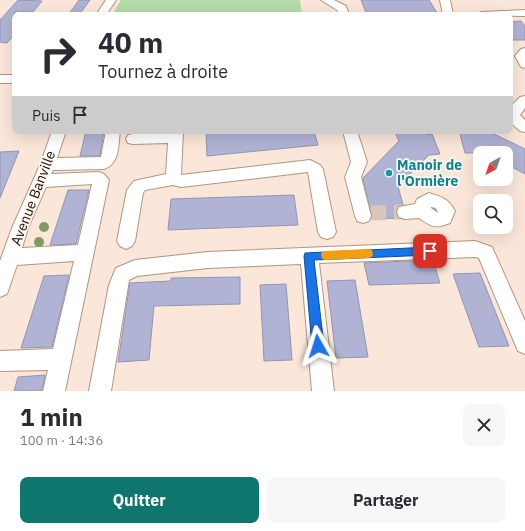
<!DOCTYPE html>
<html lang="fr">
<head>
<meta charset="utf-8">
<style>
  body { margin:0; font-family:"IBM Plex Sans",sans-serif; background:#f7f7f7; color:#2b2b33; height:100vh; display:flex; flex-direction:column; font-size:15px; white-space:nowrap }
  * { box-sizing:border-box; margin:0 }
  p { font-size:13px; color:#7c7c81 }
  .icon { flex:none; width:22px; height:22px; fill:none; stroke:currentColor; stroke-width:2; stroke-linecap:round; stroke-linejoin:round }
  .map { position:relative; height:391px; overflow:hidden }
  .sheet { display:flex; flex-direction:column; background:#fff; flex:1 }
  .sheet>* { flex:none }
  .banner { position:absolute; left:12px; top:12px; width:501px; height:122px; border-radius:8px; box-shadow:0 4px 16px #0002; background:#fff; color:#2b2b33; overflow:hidden }
  .needle { width:26px; rotate:220deg }
  .controls { position:absolute; left:473px; top:146px; display:grid; gap:8px }
  .controls a { display:grid; place-items:center; width:40px; height:40px; border-radius:8px; background:#fff; box-shadow:0 4px 16px #0002; font-size:20px }
  .pin { position:absolute; display:grid; place-items:center; width:34px; height:34px; color:#fff; margin:-17px; border-radius:8px; box-shadow:0 2px 6px #0006 }
  .me { position:absolute; width:44px; margin:-22px; rotate:354deg; stroke-linejoin:round; filter:drop-shadow(0 0 3px #0008) }
  .turn { display:flex; align-items:center; gap:14px; height:84px; padding:0 20px; font-size:18px }
  .turn .icon { width:52px; height:52px; stroke-width:2.5 }
  .turn b { display:block; font-size:28px; line-height:34px }
  .then { display:flex; align-items:center; height:38px; padding:0 20px; background:#0003; gap:8px; font-size:15px }
  .round { display:grid; place-items:center; flex:none; width:42px; height:42px; border-radius:8px; background:#f7f7f7 }
  .summary { display:flex; align-items:center; justify-content:space-between; height:68px; padding:0 20px }
  h1 { font-size:24px; font-weight:800; line-height:30px }
  .cta { display:flex; gap:8px; margin-top:auto; padding:8px 20px }
  .cta a { flex:1; height:46px; border-radius:8px; background:#0f766e; color:#fff; font-size:16px; font-weight:800; line-height:46px; text-align:center }
  .cta a+a { background:#f7f7f7; color:#2b2b33 }
  .map>svg:first-child { display:block }
  .green { fill:#b5dba8 }
  .building { fill:#b0b3d4; stroke:#9295b5 }
  .lines { fill:none; stroke-linecap:round; stroke-linejoin:round }
  .minor-tunnel { stroke:#d9c7ba; stroke-width:15; stroke-dasharray:15 8; stroke-linecap:butt }
  .minor-casing { stroke:#b39580; stroke-width:2 }
  .minor { fill:#fff; fill-rule:evenodd }
  .tree { fill:#839a62 }
  .route { fill:#1a73e8; stroke:#114b97 }
  .slow { fill:#f59e0b }
  .culture-dot { fill:#0f9aa8; stroke:#fdf7f2; stroke-width:1.5 }
  .labels { text-anchor:middle; stroke-width:3.5; stroke-linejoin:round; paint-order:stroke }
  .culture-label { font-size:14px; font-weight:bold; fill:#0d838f; stroke:#fdf7f2; text-anchor:start }
  .street-label { font-size:14px; fill:#1b1109; stroke:#fdf7f2 }
</style>
</head>
<body>
<div class="map">
<svg width="525" height="391" viewBox="0 0 525 391">
  <rect width="100%" height="100%" fill="#fae7d9"/>
  <path class="green" d="M121,0H300L302,15H112Z"/>
  <path class="building" d="M18,0L42,1L33,12L15,11V34L7,43L0,42V20Z
    M79,0H90L79,15H68Z
    M361,0H429L437,13L367,15Z
    M521,21L525,26V40H510V22Z
    M86,131H104L100,156H80Z
    M218,131H314L318,145L207,156L206,132Z
    M394,131H426L427,135L432,134L440,154L429,155L398,186L403,205L398,206L396,211L398,218L372,219L363,178L399,141Z
    M462,131H492L494,134L525,149V174L506,164V153H465L460,134L463,133Z
    M19,151L0,198V152Z
    M68,190H89L76,244L50,245Z
    M294,195L298,225L168,230L171,199Z
    M433,260L440,283L369,285L364,263Z
    M480,273L509,346L479,347L453,274Z
    M69,275L52,347L21,348L44,276Z
    M240,277V304L154,306L149,360L118,362L130,283L171,281V278Z
    M355,280L368,357L336,358L327,281Z
    M286,284L292,360L264,361L260,285Z
    M45,375L42,391H14L18,377Z"/>
  <g class="lines">
    <path class="minor-tunnel" d="M371,213L405,212"/>
    <g class="minor-casing">
      <path id="minor" d="M106,0H116L106,15H96Z
        M321,0H334L346,6L349,15H339L337,10Z
        M440,0H450L453,15H443Z
        M525,10V16L476,15L481,12Z
        M525,48V68L521,67L515,56L521,49Z
        M0,75H15V83H0Z
        M525,96V108L520,115L525,120V132L520,131L510,122V107L520,97Z
        M52,131H66L57,158L101,157L106,131H120C118,145 120,164 104,169L53,170L51,174L99,172L104,174L109,180L65,391H43L48,370L0,371V351L53,349L74,261L17,265L7,294L0,297V261L12,228L40,165ZM92,184L78,245L22,248L28,228L46,187Z
        M169,131H183L181,175L310,160L320,165L323,169L336,232L333,237L327,239L321,237L318,232L308,172L181,187L173,185L145,190L143,193L135,241L132,246L126,249L120,246L117,241L127,190L134,181L166,174L168,143L133,144L128,143L126,139L128,135L133,134Z
        M343,131H357L367,162L361,177L371,216L369,221L363,223L357,221L355,216L345,177L351,162Z
        M429,193C442,197 449,199 455,211L450,223C435,229 432,227 419,218L405,219L399,217L397,212L399,207L415,204L417,199ZM431,207L436,208L438,213L431,208Z
        M475,241L492,247L525,321V354L518,351L479,258L475,257L319,263L334,391H312L301,264L208,268L137,276L129,280L111,391H89L109,285L116,268L135,260L208,252Z"/>
    </g>
    <use href="#minor" class="minor"/>
  </g>
  <g class="tree">
    <circle cx="44" cy="227" r="5"/>
    <circle cx="39" cy="242" r="5"/>
  </g>
  <path class="route" d="M430,247L433,248L435,251L433,254L430,255L314,260L324,346L322,350L318,352L314,350L312,346L304,256L305,253Z"/>
  <path class="slow" d="M368,249L372,250L373,254L372,257L368,258L326,260L322,259L321,255L322,252L326,251Z"/>
  <circle class="culture-dot" cx="389" cy="173" r="4"/>
  <g class="labels">
    <g class="culture-label">
      <text x="397" y="170">Manoir de<tspan x="397" dy="16">l'Ormière</tspan></text>
    </g>
    <g class="street-label">
      <text transform="translate(33 198) rotate(-69)" y="5">Avenue Banville</text>
    </g>
  </g>
</svg>
<div class="controls">
<a><svg class="needle" viewBox="-14 -14 28 28"><path d="M0-13l5 13h-10z" fill="#e53935"/><path d="M0 13l5-13h-10z" fill="#7c7c81"/></svg></a>
<a><svg class="icon" aria-label="search" viewBox="0 0 24 24"><circle cx="10" cy="10" r="6"/><path d="M15 15l6 6"/></svg></a>
</div>
<div class="pin" style="left:430px;top:251px;background:#d93025"><svg class="icon" aria-label="arrive" viewBox="0 0 24 24"><path d="M6 21V4h12l-3 4 3 4H6"/></svg></div>
<svg class="me" style="left:318px;top:346px" viewBox="-20 -20 40 40"><path d="M0-17L14 15 0 8-14 15z" fill="#1a73e8" stroke="#fff" stroke-width="4"/></svg>
<div class="banner">
<div class="turn"><svg class="icon" aria-label="right" viewBox="0 0 24 24"><path d="M7 20v-9h11M14 6l5 5-5 5"/></svg><div><b>40 m</b>Tournez à droite</div></div>
<div class="then">Puis<svg class="icon" aria-label="arrive" viewBox="0 0 24 24"><path d="M6 21V4h12l-3 4 3 4H6"/></svg></div>
</div>
</div>
<section class="sheet">
<div class="summary"><div><h1>1 min</h1><p>100 m · 14:36</p></div><a class="round"><svg class="icon" aria-label="close" viewBox="0 0 24 24"><path d="M6 6l12 12M18 6L6 18"/></svg></a></div>
<div class="cta"><a>Quitter</a><a>Partager</a></div>
</section>
</body>
</html>
